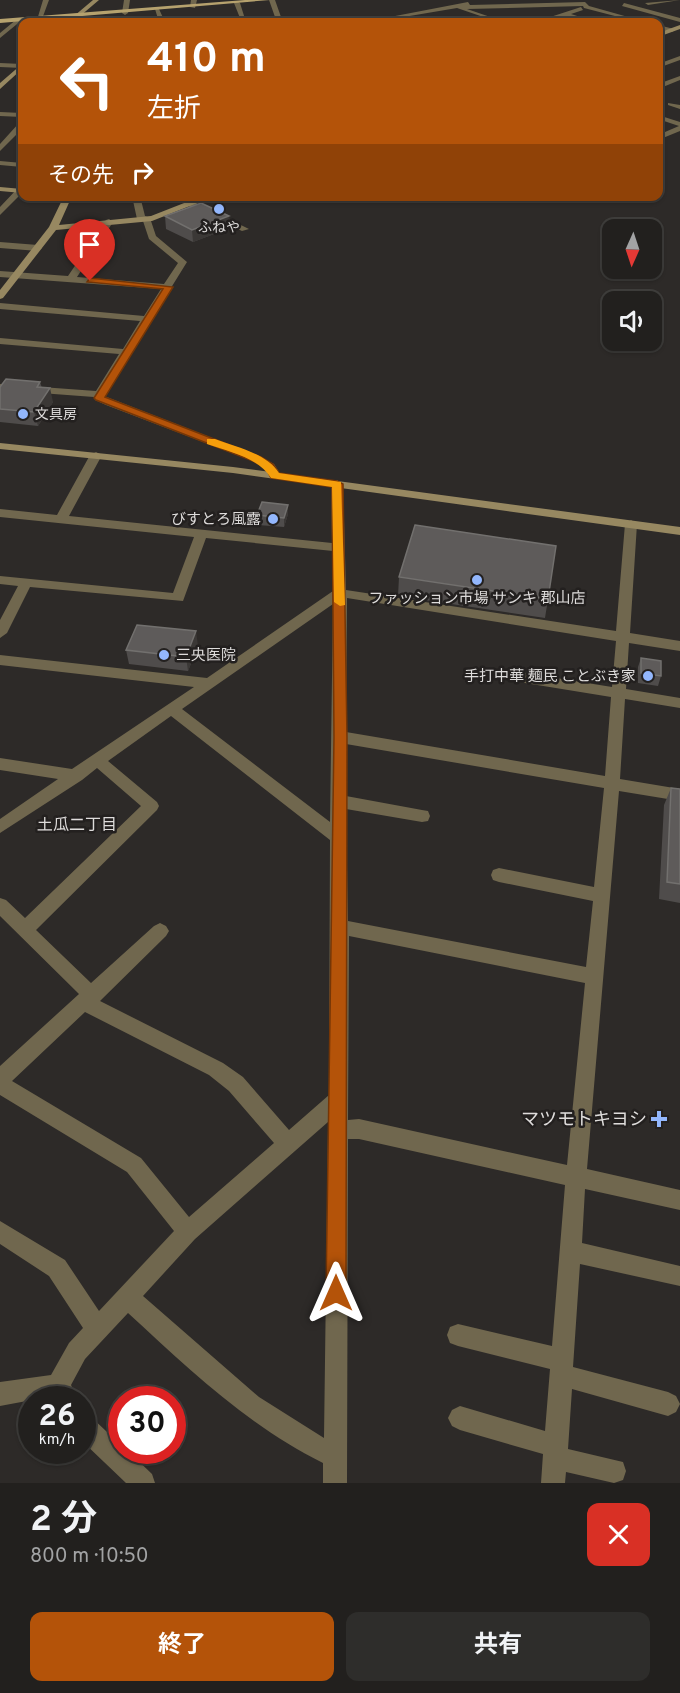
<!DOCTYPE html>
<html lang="ja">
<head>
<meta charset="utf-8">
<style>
  body { margin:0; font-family:Overpass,"Noto Sans JP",sans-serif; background:#2e2d2b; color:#f1f3f6; height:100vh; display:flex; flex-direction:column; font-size:22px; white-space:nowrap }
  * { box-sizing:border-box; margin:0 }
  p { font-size:20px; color:#a2a3a4 }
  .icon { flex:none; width:33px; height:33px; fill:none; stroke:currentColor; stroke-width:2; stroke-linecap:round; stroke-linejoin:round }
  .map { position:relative; height:1483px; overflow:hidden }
  .side { display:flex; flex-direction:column; background:#22201e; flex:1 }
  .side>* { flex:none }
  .top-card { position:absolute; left:18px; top:18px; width:645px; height:183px; border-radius:12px; box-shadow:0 2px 4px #0004,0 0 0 2px #3f3e3c; background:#b45309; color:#fff; overflow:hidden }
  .needle { width:39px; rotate:183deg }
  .tools { position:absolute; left:602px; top:219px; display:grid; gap:12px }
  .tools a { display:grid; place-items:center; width:60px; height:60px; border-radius:12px; background:#22201e; box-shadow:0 2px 4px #0004,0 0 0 2px #3f3e3c; font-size:30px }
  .speed { position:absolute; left:18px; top:1386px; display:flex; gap:12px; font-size:30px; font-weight:700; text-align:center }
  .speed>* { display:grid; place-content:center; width:78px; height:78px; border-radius:50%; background:#22201e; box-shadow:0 2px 4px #0004,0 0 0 2px #3f3e3c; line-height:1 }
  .speed small { font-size:15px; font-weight:400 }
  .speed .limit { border:9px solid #d22; background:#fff; color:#111 }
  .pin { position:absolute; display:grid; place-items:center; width:51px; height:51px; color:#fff; margin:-62px -26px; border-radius:50% 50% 50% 0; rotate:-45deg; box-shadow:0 0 6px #0007 }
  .pin .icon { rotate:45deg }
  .me { position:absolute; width:66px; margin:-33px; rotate:0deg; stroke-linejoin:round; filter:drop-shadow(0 0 4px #0008) }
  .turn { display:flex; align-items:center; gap:21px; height:126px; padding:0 30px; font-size:27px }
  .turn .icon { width:78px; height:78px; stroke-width:2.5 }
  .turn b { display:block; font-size:42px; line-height:51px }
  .then { display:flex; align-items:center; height:57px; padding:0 30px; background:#0003; gap:12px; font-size:22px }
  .round { display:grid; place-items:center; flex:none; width:63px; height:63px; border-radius:12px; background:#2e2d2b }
  .summary { display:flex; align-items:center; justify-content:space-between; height:102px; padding:0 30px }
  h1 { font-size:36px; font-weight:700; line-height:45px }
  .cta { display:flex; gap:12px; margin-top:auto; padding:12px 30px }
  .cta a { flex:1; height:69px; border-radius:12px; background:#b45309; color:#fff; font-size:24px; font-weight:700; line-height:69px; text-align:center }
  .cta a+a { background:#2e2d2b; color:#f1f3f6 }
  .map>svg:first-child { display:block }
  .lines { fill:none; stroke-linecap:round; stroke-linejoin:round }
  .street { fill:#70674e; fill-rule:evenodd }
  .secondary { fill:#978861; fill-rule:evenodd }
  .primary { fill:#b6a26e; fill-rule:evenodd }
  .wall { fill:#4f4c4b }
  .shaded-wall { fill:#3b3836 }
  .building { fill:#5e5b5a; stroke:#72706e; stroke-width:1.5 }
  .route { fill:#b45309; stroke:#753606; stroke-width:1.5 }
  .slow { fill:#f59e0b }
  .poi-dot { fill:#93b7fd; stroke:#23201f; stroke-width:2 }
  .labels { text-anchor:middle; stroke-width:5; stroke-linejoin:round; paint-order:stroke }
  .far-poi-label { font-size:14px; fill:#dedcdb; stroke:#23201f }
  .poi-label { font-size:15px; fill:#dedcdb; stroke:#23201f; text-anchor:end }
  .neighbourhood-label { font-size:16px; fill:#dedcdb; stroke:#23201f }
  .near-poi-label { font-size:18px; fill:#dedcdb; stroke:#23201f; text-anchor:end }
</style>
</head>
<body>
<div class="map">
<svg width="680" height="1483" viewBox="0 0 680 1483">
  <rect width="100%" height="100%" fill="#2d2a28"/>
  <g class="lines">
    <path class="street" d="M43,0H49L42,19L37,20Z
      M124,0H130L128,13L125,15L122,13Z
      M191,0H197L195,8L190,7Z
      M269,0H275L281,17L279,22H273L275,17Z
      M680,0L648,5L645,3Z
      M237,1L240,3L245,19L240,18L234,3Z
      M468,2L470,5L585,2L589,6L646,22H638L584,8L583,6L467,9L505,22H498L457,8L374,22H364Z
      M624,3L680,18V22L622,6Z
      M581,7L583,10L571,14L596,22L564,16L543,22H535Z
      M155,9H159L165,22H159Z
      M319,17L331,18L335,22L317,20Z
      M17,19L22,20L0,38V33Z
      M658,25L674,29L675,30L672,32L658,29Z
      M680,56V60L658,68V64Z
      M0,63L22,64V68L0,67Z
      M680,76V80L658,89V84Z
      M668,103L680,105V109L668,105Z
      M0,112L22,113V117L0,116Z
      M658,115L680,122V131L658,140V135L679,126L658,119Z
      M19,123H22V129L0,151V144Z
      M0,161L22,163V167L0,165Z
      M17,189H22V193L0,215V207Z
      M132,196H140L145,216L150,218L156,236L187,262L104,396L261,457L274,464L281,475L279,477H271L265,468L253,461L106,405L95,400L94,397L0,390V384L96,391L119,354L0,344V338L123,349L140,321L0,309V303L144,316L161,289L0,277V271L68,276L106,220L109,219L113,222L77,277L164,284L178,263L149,239L143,221L137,219Z
      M188,202H194L249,229L242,231L188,206Z
      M0,242L38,245L42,248L38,251L0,248Z
      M96,452L102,455L69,516L332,543L331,484L337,480L343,484L346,590L616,631L625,524L631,520L637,524L630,633L680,641V651L629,643L626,689L680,698V708L625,699L620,779L680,789V801L619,791L587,1169L680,1190V1210L585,1189L582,1243L680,1266V1286L580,1264L573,1367L668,1392L676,1396L680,1404L676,1412L668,1416L572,1389L568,1449L623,1462L626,1471L623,1480L614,1483L566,1472L565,1483H541L543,1454L460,1430L452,1426L448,1418L452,1410L460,1406L545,1431L550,1369L458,1346L450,1343L447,1335L450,1327L458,1324L552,1346L565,1185L359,1139H348L347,1483H323V1463C248,1426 189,1369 128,1313L85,1359L71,1385L78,1400H32L0,1406V1382L51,1375L69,1343L83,1328L49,1276L0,1244V1221L65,1260L99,1311L174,1231L127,1172L0,1095V1066L79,994L0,916V898L6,900L25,918L141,806L97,768L82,780L0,833V819L58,779L0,770V758L72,769L194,687L0,665V655L207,678L333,591V551L206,538L183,601L30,587L7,633L0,638V620L18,586L0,584V576L173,593L194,537L0,517V509L57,515L90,455ZM347,598L616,641L612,687L525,673L518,678L525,683L611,697L605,776L346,732ZM333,604L330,822L182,709ZM171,716L330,840L329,1095L289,1130L243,1077L223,1063L100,1001L166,936L169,931L166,926L160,923L154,926L91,983L36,930L157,810L159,806L157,802L108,761ZM346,744L604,788L594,887L499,868L493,870L491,875L493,880L499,882L593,901L586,967L348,921L346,809L422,822L428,821L430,816L428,811L422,810L346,796ZM349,936L585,983L567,1165L359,1119L348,1120ZM85,1012L209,1075L229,1091L274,1143L189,1217L141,1158L12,1081ZM328,1122V1130L324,1438L259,1397L143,1296L195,1239Z
      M82,1412L90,1416L122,1446V1450H127L152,1474L155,1483H126L82,1441Z"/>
    <path class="secondary" d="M93,0H99L73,22H67Z
      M680,25V29L658,37V33Z
      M22,64V69L0,89V83Z
      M0,187L22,189V193L0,191Z
      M64,196H72L59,225L151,216L202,196H215L152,221L56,230L3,298L0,299V290L49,227Z
      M0,443L233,467L680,527V535L233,473L0,449Z"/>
    <path class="primary" d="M245,0H270L0,23V19Z"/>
  </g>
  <path class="wall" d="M165,216H229L230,228L193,242L166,229Z
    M40,382L42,388L53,402L38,426L0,422V387Z
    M288,514L284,527L258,525L257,515Z
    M399,577L548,599L545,618L398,596Z
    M198,646L188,671L129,664L126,650Z
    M641,658L661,676L658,686L638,683V667Z
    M671,788L680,789V903L659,899L664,805Z"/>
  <path class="shaded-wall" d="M229,216L230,228L193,242L192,230Z
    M50,388L53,402L38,426L34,412Z
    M288,505V514L284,527V518Z
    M196,631L198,646L188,671L186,657Z"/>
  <path class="building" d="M201,203L229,216L192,230L165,216Z
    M6,379L40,382L37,387L50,388L34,412L0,409V387Z
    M262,502L288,505L284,518L257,515Z
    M415,525L556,546L548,599L399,577Z
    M137,625L196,631L186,657L126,650Z
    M641,658L661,661V676L641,673Z
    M671,788L680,789V884L667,882Z"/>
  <path class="route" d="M90,278L173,287L105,397L261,457L273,464L279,473L337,481L343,484L347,737L346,1293L343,1300L336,1303L329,1300L326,1293L334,737L332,487L271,478L266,468L253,461L96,400L94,398L163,289L87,282Z"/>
  <path class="slow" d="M207,439H215C236,447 266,453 279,473L341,482L345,605L340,606L334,602L332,487L271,478C258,457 229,452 207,444Z"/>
  <g class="poi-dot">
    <circle cx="219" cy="209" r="6"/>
    <circle cx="23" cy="414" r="6"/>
    <circle cx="273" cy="519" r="6"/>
    <circle cx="477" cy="580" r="6"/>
    <circle cx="164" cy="655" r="6"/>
    <circle cx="648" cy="676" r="6"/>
    <path d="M656 1110h6v6h6v6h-6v6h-6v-6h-6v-6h6z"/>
  </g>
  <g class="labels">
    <g class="far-poi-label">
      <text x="219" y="232">ふねや</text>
      <text x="35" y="419" text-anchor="start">文具房</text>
    </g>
    <g class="poi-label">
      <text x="261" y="524">びすとろ風露</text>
      <text x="477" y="603" text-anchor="middle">ファッション市場 サンキ 郡山店</text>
      <text x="176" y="660" text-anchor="start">三央医院</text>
      <text x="636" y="681">手打中華 麺民 ことぶき家</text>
    </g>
    <g class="neighbourhood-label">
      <text x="77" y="830">土瓜二丁目</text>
    </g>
    <g class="near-poi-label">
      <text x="647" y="1125">マツモトキヨシ</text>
    </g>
  </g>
</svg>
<div class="tools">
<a><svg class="needle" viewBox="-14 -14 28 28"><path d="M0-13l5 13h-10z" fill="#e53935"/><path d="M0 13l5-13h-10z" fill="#a2a3a4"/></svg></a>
<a><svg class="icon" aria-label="sound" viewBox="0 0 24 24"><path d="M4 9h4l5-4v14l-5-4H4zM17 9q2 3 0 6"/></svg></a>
</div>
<div class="speed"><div>26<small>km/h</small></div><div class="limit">30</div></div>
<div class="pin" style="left:90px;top:281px;background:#d93025"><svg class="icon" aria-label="arrive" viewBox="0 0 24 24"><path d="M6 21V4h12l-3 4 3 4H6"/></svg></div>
<svg class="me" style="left:336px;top:1293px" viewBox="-20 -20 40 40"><path d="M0-17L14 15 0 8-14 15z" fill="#b45309" stroke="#fff" stroke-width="4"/></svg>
<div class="top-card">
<div class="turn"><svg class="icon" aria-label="left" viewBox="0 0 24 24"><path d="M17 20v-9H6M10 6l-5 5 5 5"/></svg><div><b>410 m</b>左折</div></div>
<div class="then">その先<svg class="icon" aria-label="right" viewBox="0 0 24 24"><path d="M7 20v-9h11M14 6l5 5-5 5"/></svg></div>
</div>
</div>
<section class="side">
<div class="summary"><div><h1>2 分</h1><p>800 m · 10:50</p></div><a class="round" style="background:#d93025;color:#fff"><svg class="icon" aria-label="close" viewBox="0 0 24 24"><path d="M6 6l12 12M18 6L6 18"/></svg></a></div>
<div class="cta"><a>終了</a><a>共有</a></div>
</section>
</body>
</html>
